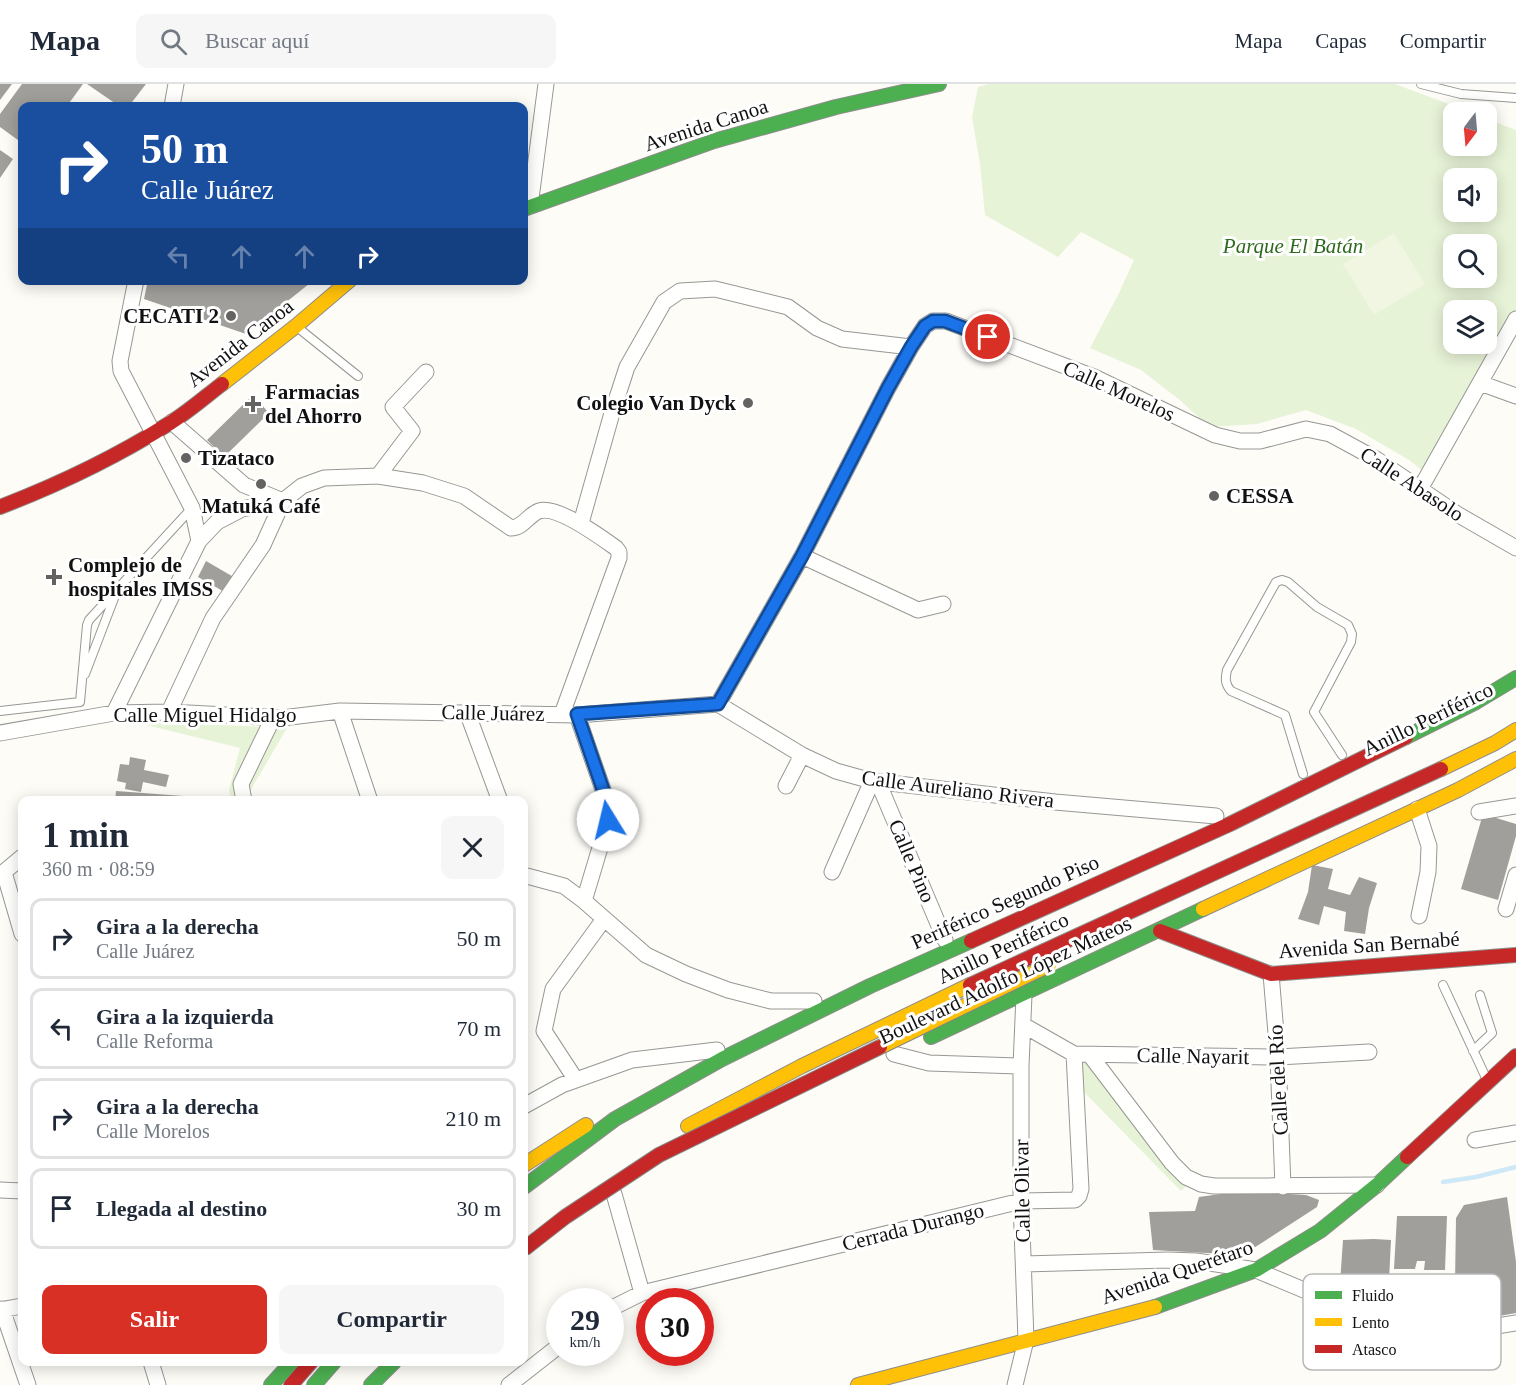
<!DOCTYPE html>
<html lang="es">
<head>
<meta charset="utf-8">
<style>
  body { margin:0; font-family:"Times New Roman",serif; background:#f6f6f7; color:#1f2937; height:100vh; display:flex; flex-direction:column; font-size:22px; white-space:nowrap }
  * { box-sizing:border-box; margin:0 }
  p { font-size:20px; color:#747a83 }
  .icon { flex:none; width:33px; height:33px; fill:none; stroke:currentColor; stroke-width:2; stroke-linecap:round; stroke-linejoin:round }
  .map { position:relative; flex:1; overflow:hidden }
  .sheet { position:absolute; left:18px; top:712px; width:510px; height:570px; display:flex; flex-direction:column; background:#fff; border-radius:12px; box-shadow:0 3px 15px #0003 }
  .sheet>* { flex:none }
  .banner { position:absolute; left:18px; top:18px; width:510px; height:183px; border-radius:12px; box-shadow:0 3px 15px #0003; background:#1a4fa0; color:#fff; overflow:hidden }
  .needle { width:39px; rotate:196deg }
  .tools { position:absolute; left:1443px; top:18px; display:grid; gap:12px }
  .tools a { display:grid; place-items:center; width:54px; height:54px; border-radius:12px; background:#fff; box-shadow:0 3px 15px #0003; font-size:30px }
  .speed { position:absolute; left:546px; top:1204px; display:flex; gap:12px; font-size:30px; font-weight:700; text-align:center }
  .speed>* { display:grid; place-content:center; width:78px; height:78px; border-radius:50%; background:#fff; box-shadow:0 3px 15px #0003; line-height:1 }
  .speed small { font-size:15px; font-weight:400 }
  .speed .limit { border:9px solid #d22; background:#fff; color:#111 }
  .pin { position:absolute; display:grid; place-items:center; width:51px; height:51px; color:#fff; margin:-26px; border:3px solid #fff; border-radius:50%; box-shadow:0 2px 6px #0007 }
  .me { position:absolute; width:66px; margin:-33px; rotate:351deg; stroke-linejoin:round; filter:drop-shadow(0 0 4px #0008) }
  .turn { display:flex; align-items:center; gap:21px; height:126px; padding:0 24px; font-size:27px }
  .turn .icon { width:78px; height:78px; stroke-width:2.5 }
  .turn b { display:block; font-size:42px; line-height:51px }
  .lanes { display:flex; align-items:center; height:57px; padding:0 24px; background:#0003; justify-content:center; gap:30px; direction:ltr }
  .lanes .off { opacity:.35 }
  .round { display:grid; place-items:center; flex:none; width:63px; height:63px; border-radius:12px; background:#f6f6f7 }
  .headline { display:flex; align-items:center; justify-content:space-between; height:102px; padding:0 24px }
  h1 { font-size:36px; font-weight:600; line-height:45px }
  .button { display:flex; gap:12px; margin-top:auto; padding:12px 24px }
  .button a { flex:1; height:69px; border-radius:12px; background:#d93025; color:#fff; font-size:24px; font-weight:600; line-height:69px; text-align:center }
  .button a+a { background:#f6f6f7; color:#1f2937 }
  ul { padding:0; list-style:none }
  li { display:flex; align-items:center; gap:18px; height:81px; margin:0 12px 9px; padding:0 12px; border:3px solid #e0e1e3; border-radius:12px }
  li div { flex:1 }
  li b { display:block; font-size:22px }
  li em { font-style:normal }
  header { display:flex; align-items:center; gap:36px; box-sizing:border-box; height:84px; padding:0 30px; background:#fff; border-bottom:2px solid #e0e1e3 }
  header strong { font-size:28px }
  nav { display:flex; gap:33px; margin-inline-start:auto; font-size:21px }
  .search { width:420px; height:54px; background:#f6f6f7; display:flex; align-items:center; gap:15px; box-sizing:border-box; padding:0 21px; border-radius:12px; color:#747a83; font-size:22px }
  .map>svg:first-child { display:block }
  .green { fill:#e7f3d7; fill-rule:evenodd }
  .pitch { fill:#f0f6e1 }
  .lines { fill:none; stroke-linecap:round; stroke-linejoin:round }
  .stream { stroke:#cde8f7; stroke-width:4.5 }
  .building { fill:#a19f9c }
  .lane-casing { stroke:#979795; stroke-width:10 }
  .street-casing { stroke:#979795; stroke-width:17 }
  .fast-casing { stroke:#8e8d8b; stroke-width:16 }
  .slow-casing { stroke:#8e8d8b; stroke-width:16 }
  .jam-casing { stroke:#8e8d8b; stroke-width:16 }
  .lane { stroke:#fffffe; stroke-width:8 }
  .street { stroke:#fffffe; stroke-width:15 }
  .fast { stroke:#4caf50; stroke-width:14 }
  .slow { stroke:#ffc107; stroke-width:14 }
  .jam { stroke:#c62828; stroke-width:14 }
  .slow-bridge-casing { stroke:#858482; stroke-width:16; stroke-linecap:butt }
  .jam-bridge-casing { stroke:#858482; stroke-width:16; stroke-linecap:butt }
  .slow-bridge { stroke:#ffc107; stroke-width:14 }
  .jam-bridge { stroke:#c62828; stroke-width:14 }
  .route-casing { stroke:#114b97; stroke-width:15 }
  .route { stroke:#1a73e8; stroke-width:10 }
  .poi-dot { fill:#646362; stroke:#fff; stroke-width:2 }
  .labels { text-anchor:middle; stroke-width:6; stroke-linejoin:round; paint-order:stroke }
  .street-label { font-size:21px; fill:#111; stroke:#fff }
  .park-label { font-size:21px; font-style:italic; fill:#2f6b1f; stroke:#fff }
  .poi-label { font-size:21px; font-weight:bold; fill:#111; stroke:#fff; text-anchor:start }
  .key { fill:#fff; stroke:#b8b8b8; stroke-width:1.5 }
  .key-label { font-size:16px; fill:#111 }
</style>
</head>
<body>
<header>
<strong>Mapa</strong>
<div class="search"><svg class="icon" aria-label="search" viewBox="0 0 24 24"><circle cx="10" cy="10" r="6"/><path d="M15 15l6 6"/></svg>Buscar aquí</div>
<nav><a>Mapa</a><a>Capas</a><a>Compartir</a></nav>
</header>
<div class="map">
<svg width="1516" height="1301" viewBox="0 0 1516 1301">
  <rect width="100%" height="100%" fill="#fdfcf7"/>
  <path class="green" d="M989,0H1395L1470,28H1454V62H1486L1487,35L1516,46V225L1482,289L1433,395L1409,376L1356,345L1306,326L1257,340L1209,343L1181,317L1141,286L1090,264L1119,209L1134,176L1081,148L1058,173L985,131L980,80L972,33L978,3ZM1454,94H1486V128H1454ZM1454,160H1486V194H1454ZM1454,226H1486V260H1454Z
    M130,637L287,644L250,707L253,717H231L229,706L240,664Z
    M1081,961L1097,970L1182,1080L1197,1092L1181,1107L1080,1004Z"/>
  <path class="pitch" d="M1394,149L1425,200L1374,231L1343,180Z"/>
  <g class="lines">
    <path class="stream" d="M1443,1098L1476,1093L1516,1083"/>
  </g>
  <path class="building" d="M0,0H12L0,16Z
    M22,0H83L67,22H22V59L0,43V30Z
    M87,0H146L129,22H119Z
    M0,66L13,75L0,94Z
    M148,196H314L246,250L144,215Z
    M253,311L269,329L224,373L207,356Z
    M206,477L237,495L228,510L198,493Z
    M130,673L146,676L144,686L169,691L166,703L143,698L141,708L125,705L126,699L117,697L120,680L129,681Z
    M116,707L197,713V717H115Z
    M1483,730L1516,740V752L1498,816L1461,805Z
    M1312,781L1333,785L1328,805L1350,811L1359,793L1377,799L1369,824L1365,850L1344,847L1346,828L1324,822L1319,841L1298,835L1308,808Z
    M1242,1107L1306,1111L1319,1116L1317,1123L1243,1171L1153,1166L1149,1128L1195,1127L1199,1113Z
    M1507,1113L1516,1178V1229L1460,1239L1455,1200L1456,1134L1464,1121Z
    M1397,1132H1447L1445,1186H1424L1425,1177H1417L1415,1185H1394Z
    M1374,1155L1391,1156L1388,1217L1368,1216V1210L1359,1209L1358,1215L1339,1214L1343,1156Z"/>
  <g class="lines">
    <g class="lane-casing">
      <path id="lane" d="M1421,0L1461,10L1516,14
        M297,243L358,292
        M85,590L116,509
        M0,627L80,618L87,541L89,536L191,425
        M1303,690L1285,631L1231,607C1225,600 1225,595 1227,586L1276,498L1282,496L1288,498L1317,523L1348,541L1352,550L1351,558L1314,628L1342,671
        M1443,901L1487,996
        M1473,967L1492,949L1480,911"/>
    </g>
    <g class="street-casing">
      <path id="street" d="M172,22L176,0
        M530,122L546,0
        M1480,299L1516,312
        M378,392L412,347L393,323L426,288
        M1420,405L1516,235
        M581,439L612,329L627,283L664,218L680,207L715,205L788,223L817,244L842,255L911,263
        M199,457L217,438L242,425L283,417L302,402L324,394L378,392L423,399L464,412L511,444C523,444 528,431 539,427C557,421 602,454 616,464L619,468V474L562,630
        M802,472L918,526L943,520
        M718,620L802,472L888,304L911,263L925,242L933,237H946L1094,293L1215,351L1240,357H1260L1306,345L1330,350L1376,375L1457,430L1516,464
        M718,620L802,671L836,687L872,697L1055,718L1216,732
        M340,627L370,717
        M169,628L213,534L263,461L283,417L244,401L172,338
        M467,628L500,717
        M114,629L199,457L192,424L121,287L120,277L136,196
        M577,631L609,723L608,737L584,817
        M0,649L114,629L169,628L282,634L340,627L577,631L718,620
        M878,698L945,856
        M786,702L802,671
        M244,717L241,700L273,634
        M1417,725L1429,762L1428,788L1419,832
        M1479,728L1516,722
        M4,788L22,850
        M832,788L872,697
        M0,790L4,788L22,773
        M524,793L527,792L564,802L584,817L646,871L686,890L728,906L771,917H814
        M1506,825L1516,791
        M1271,890L1278,973L1283,1103
        M1023,941L1074,970L1278,973L1369,968
        M894,970L929,979L1021,982
        M1090,971L1172,1079L1186,1093L1201,1100L1214,1102L1377,1101
        M576,996L544,947L553,905L604,835
        M524,1022L562,1001L632,976L717,966
        M1475,1056L1516,1049
        M0,1106L22,1107
        M614,1110L642,1209
        M1024,1180L1168,1176L1196,1177L1256,1186L1397,1245L1442,1251L1516,1239
        M2,1225L28,1301
        M610,1225L642,1209L1021,1117L1075,1116L1079,1112L1081,1105L1074,970
        M0,1226L22,1222
        M151,1278L158,1301
        M509,1301L560,1261
        M1015,1301L1026,1256L1021,1117V982L1024,911"/>
    </g>
    <g class="fast-casing">
      <path id="fast" d="M524,125L714,57L836,23L939,0
        M1406,653L1476,618L1516,594
        M931,953L1203,825
        M524,1103L615,1035L722,975L870,902L971,857
        M1155,1223L1256,1186L1320,1147L1377,1101L1407,1073
        M271,1301L292,1278
        M314,1301L334,1278
        M371,1301L394,1278"/>
    </g>
    <g class="slow-casing">
      <path id="slow" d="M222,300L296,242L350,196
        M1441,685L1495,659L1516,646
        M1203,825L1458,706L1516,675
        M688,1042L802,982L970,901
        M524,1081L586,1041
        M858,1301L1155,1223"/>
    </g>
    <g class="jam-casing">
      <path id="jam" d="M0,423C60,400 116,373 170,339C188,328 205,313 222,300
        M1160,847L1271,890L1516,871
        M971,857L1230,740L1406,653
        M970,901L1441,685
        M1407,1073L1516,972
        M291,1301L311,1278"/>
    </g>
    <use href="#lane" class="lane"/>
    <use href="#street" class="street"/>
    <use href="#fast" class="fast"/>
    <use href="#slow" class="slow"/>
    <use href="#jam" class="jam"/>
    <g class="slow-bridge-casing">
      <path id="slow-bridge" d="M880,963L1049,881"/>
    </g>
    <g class="jam-bridge-casing">
      <path id="jam-bridge" d="M524,1165L565,1133L659,1071L880,963"/>
    </g>
    <use href="#slow-bridge" class="slow-bridge"/>
    <use href="#jam-bridge" class="jam-bridge"/>
  </g>
  <g class="lines">
    <g class="route-casing">
      <path id="route" d="M608,736L609,723L577,630L718,620L802,472L888,304L911,263L925,242L933,237H945L988,253"/>
    </g>
    <use href="#route" class="route"/>
  </g>
  <g class="poi-dot">
    <circle cx="231" cy="232" r="6"/>
    <circle cx="748" cy="319" r="6"/>
    <path d="M250 311h6v6h6v6h-6v6h-6v-6h-6v-6h6z"/>
    <circle cx="186" cy="374" r="6"/>
    <circle cx="261" cy="400" r="6"/>
    <circle cx="1214" cy="412" r="6"/>
    <path d="M51 484h6v6h6v6h-6v6h-6v-6h-6v-6h6z"/>
  </g>
  <g class="labels">
    <g class="street-label">
      <text transform="translate(706 41) rotate(-18)" y="7">Avenida Canoa</text>
      <text transform="translate(240 259) rotate(-38)" y="7">Avenida Canoa</text>
      <text transform="translate(1119 307) rotate(24)" y="7">Calle Morelos</text>
      <text transform="translate(1412 400) rotate(33)" y="7">Calle Abasolo</text>
      <text transform="translate(493 629) rotate(1)" y="7">Calle Juárez</text>
      <text x="205" y="638">Calle Miguel Hidalgo</text>
      <text transform="translate(1428 635) rotate(-26)" y="7">Anillo Periférico</text>
      <text transform="translate(958 705) rotate(7)" y="7">Calle Aureliano Rivera</text>
      <text transform="translate(912 777) rotate(67)" y="7">Calle Pino</text>
      <text transform="translate(1005 818) rotate(-24)" y="7">Periférico Segundo Piso</text>
      <text transform="translate(1369 861) rotate(-4)" y="7">Avenida San Bernabé</text>
      <text transform="translate(1003 864) rotate(-25)" y="7">Anillo Periférico</text>
      <text transform="translate(1005 896) rotate(-25)" y="7">Boulevard Adolfo López Mateos</text>
      <text transform="translate(1193 972) rotate(1)" y="7">Calle Nayarit</text>
      <text transform="translate(1278 996) rotate(-93)" y="7">Calle del Río</text>
      <text transform="translate(1022 1107) rotate(-91)" y="7">Calle Olivar</text>
      <text transform="translate(913 1143) rotate(-14)" y="7">Cerrada Durango</text>
      <text transform="translate(1177 1188) rotate(-19)" y="7">Avenida Querétaro</text>
    </g>
    <g class="park-label">
      <text x="1293" y="169">Parque El Batán</text>
    </g>
    <g class="poi-label">
      <text x="219" y="239" text-anchor="end">CECATI 2</text>
      <text x="265" y="315">Farmacias<tspan x="265" dy="24">del Ahorro</tspan></text>
      <text x="736" y="326" text-anchor="end">Colegio Van Dyck</text>
      <text x="198" y="381">Tizataco</text>
      <text x="1226" y="419">CESSA</text>
      <text x="261" y="429" text-anchor="middle">Matuká Café</text>
      <text x="68" y="488">Complejo de<tspan x="68" dy="24">hospitales IMSS</tspan></text>
    </g>
  </g>
  <rect x="1303" y="1190" width="198" height="96" rx="9" class="key"/>
  <rect x="1315" y="1207" width="27" height="8" fill="#4caf50"/>
  <rect x="1315" y="1234" width="27" height="8" fill="#ffc107"/>
  <rect x="1315" y="1261" width="27" height="8" fill="#c62828"/>
  <g class="key-label">
    <text x="1352" y="1217">Fluido</text>
    <text x="1352" y="1244">Lento</text>
    <text x="1352" y="1271">Atasco</text>
  </g>
</svg>
<div class="tools">
<a><svg class="needle" viewBox="-14 -14 28 28"><path d="M0-13l5 13h-10z" fill="#e53935"/><path d="M0 13l5-13h-10z" fill="#747a83"/></svg></a>
<a><svg class="icon" aria-label="sound" viewBox="0 0 24 24"><path d="M4 9h4l5-4v14l-5-4H4zM17 9q2 3 0 6"/></svg></a>
<a><svg class="icon" aria-label="search" viewBox="0 0 24 24"><circle cx="10" cy="10" r="6"/><path d="M15 15l6 6"/></svg></a>
<a><svg class="icon" aria-label="layers" viewBox="0 0 24 24"><path d="M12 4l9 5-9 5-9-5zM3 14l9 5 9-5"/></svg></a>
</div>
<div class="speed"><div>29<small>km/h</small></div><div class="limit">30</div></div>
<div class="pin" style="left:988px;top:253px;background:#d93025"><svg class="icon" aria-label="arrive" viewBox="0 0 24 24"><path d="M6 21V4h12l-3 4 3 4H6"/></svg></div>
<svg class="me" style="left:608px;top:736px" viewBox="-20 -20 40 40"><circle r="19" fill="#fff"/><path d="M0-13L10 11 0 6-10 11z" fill="#1a73e8"/></svg>
<div class="banner">
<div class="turn"><svg class="icon" aria-label="right" viewBox="0 0 24 24"><path d="M7 20v-9h11M14 6l5 5-5 5"/></svg><div><b>50 m</b>Calle Juárez</div></div>
<div class="lanes"><svg class="icon off" aria-label="left" viewBox="0 0 24 24"><path d="M17 20v-9H6M10 6l-5 5 5 5"/></svg><svg class="icon off" aria-label="ahead" viewBox="0 0 24 24"><path d="M12 20V5M6 11l6-6 6 6"/></svg><svg class="icon off" aria-label="ahead" viewBox="0 0 24 24"><path d="M12 20V5M6 11l6-6 6 6"/></svg><svg class="icon" aria-label="right" viewBox="0 0 24 24"><path d="M7 20v-9h11M14 6l5 5-5 5"/></svg></div>
</div>
<section class="sheet">
<div class="headline"><div><h1>1 min</h1><p>360 m · 08:59</p></div><a class="round"><svg class="icon" aria-label="close" viewBox="0 0 24 24"><path d="M6 6l12 12M18 6L6 18"/></svg></a></div>
<ul>
<li><svg class="icon" aria-label="right" viewBox="0 0 24 24"><path d="M7 20v-9h11M14 6l5 5-5 5"/></svg><div><b>Gira a la derecha</b><p>Calle Juárez</p></div><em>50 m</em></li>
<li><svg class="icon" aria-label="left" viewBox="0 0 24 24"><path d="M17 20v-9H6M10 6l-5 5 5 5"/></svg><div><b>Gira a la izquierda</b><p>Calle Reforma</p></div><em>70 m</em></li>
<li><svg class="icon" aria-label="right" viewBox="0 0 24 24"><path d="M7 20v-9h11M14 6l5 5-5 5"/></svg><div><b>Gira a la derecha</b><p>Calle Morelos</p></div><em>210 m</em></li>
<li><svg class="icon" aria-label="arrive" viewBox="0 0 24 24"><path d="M6 21V4h12l-3 4 3 4H6"/></svg><div><b>Llegada al destino</b></div><em>30 m</em></li>
</ul>
<div class="button"><a>Salir</a><a>Compartir</a></div>
</section>
</div>
</body>
</html>
